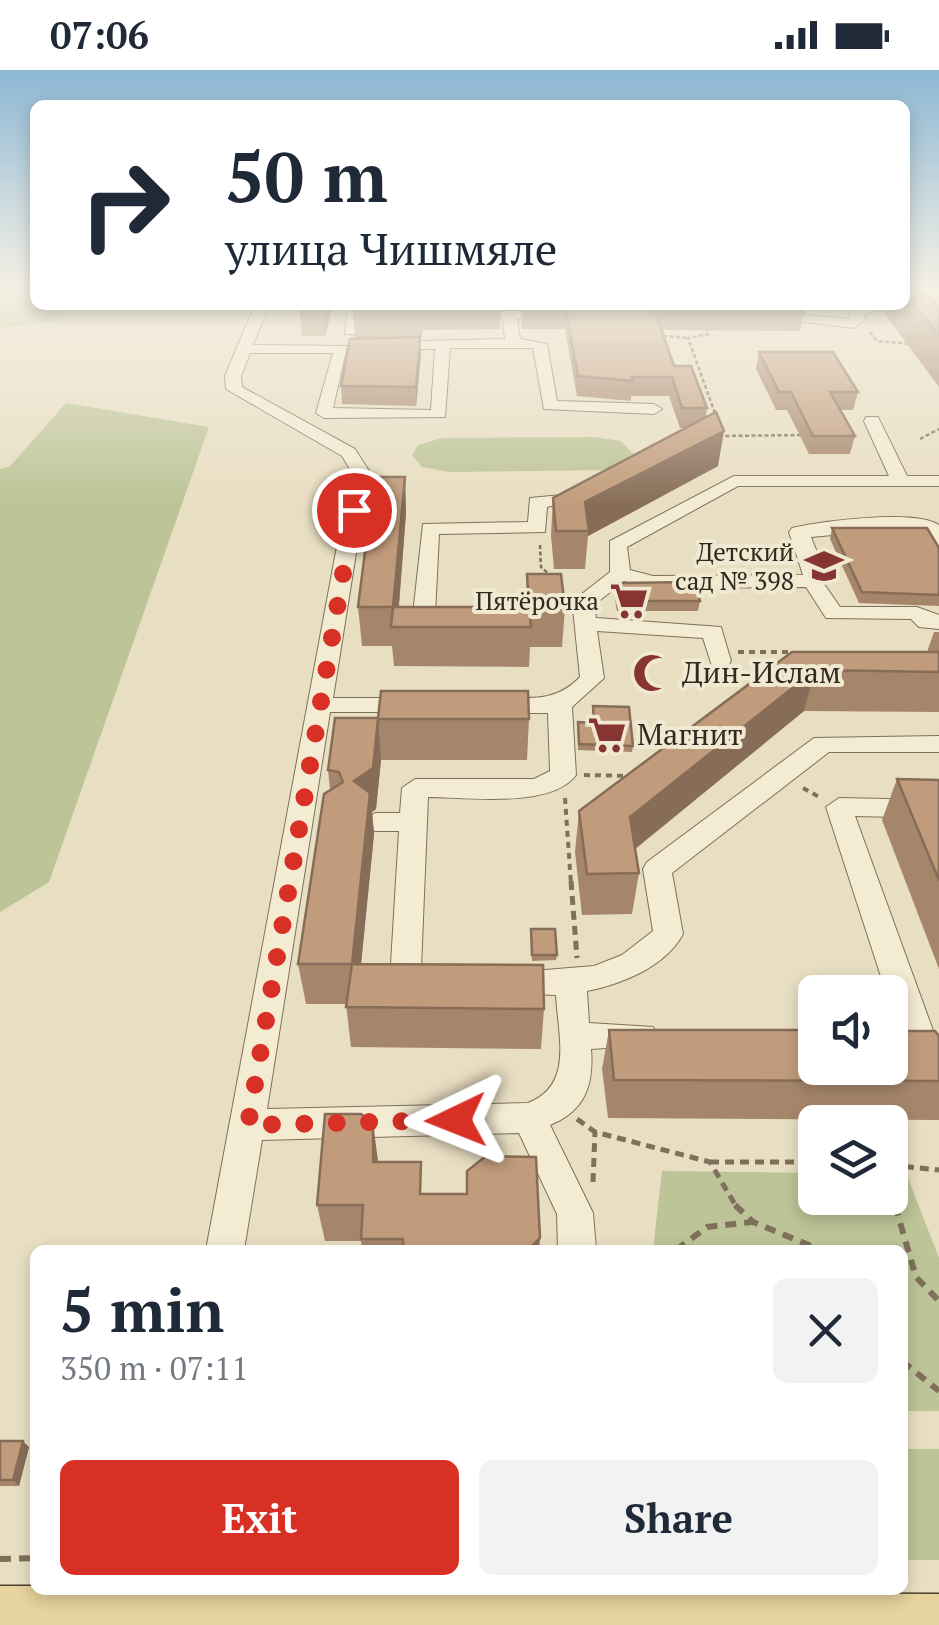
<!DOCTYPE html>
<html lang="en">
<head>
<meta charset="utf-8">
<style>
  body { margin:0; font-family:"PT Serif",serif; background:#f2f2f3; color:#1f2937; height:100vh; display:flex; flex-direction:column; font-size:38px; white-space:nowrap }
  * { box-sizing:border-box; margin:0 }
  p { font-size:32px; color:#747a83 }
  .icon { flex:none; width:55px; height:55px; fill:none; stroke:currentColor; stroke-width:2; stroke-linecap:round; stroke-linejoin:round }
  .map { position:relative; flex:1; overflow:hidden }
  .drawer { position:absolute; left:30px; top:1175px; width:878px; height:350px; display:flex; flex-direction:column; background:#fff; border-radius:15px; box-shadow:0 5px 15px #0003 }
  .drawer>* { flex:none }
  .hud { position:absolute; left:30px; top:30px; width:880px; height:210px; border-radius:15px; box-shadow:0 5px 15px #0003; background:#fff; color:#1f2937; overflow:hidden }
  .tools { position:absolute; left:798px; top:905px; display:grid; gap:20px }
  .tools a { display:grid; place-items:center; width:110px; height:110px; border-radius:15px; background:#fff; box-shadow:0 5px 15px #0003; font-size:50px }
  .pin { position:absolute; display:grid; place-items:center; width:85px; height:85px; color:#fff; margin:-42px; border:5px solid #fff; border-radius:50%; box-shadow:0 2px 10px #0007 }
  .me { position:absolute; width:110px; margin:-55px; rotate:268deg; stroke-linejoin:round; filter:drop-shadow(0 0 8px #0008) }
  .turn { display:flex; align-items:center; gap:35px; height:210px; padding:0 30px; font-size:45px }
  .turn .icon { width:130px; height:130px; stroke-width:2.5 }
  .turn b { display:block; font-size:70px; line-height:85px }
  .round { display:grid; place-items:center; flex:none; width:105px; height:105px; border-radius:15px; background:#f2f2f3 }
  .summary { display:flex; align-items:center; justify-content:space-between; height:170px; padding:0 30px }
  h1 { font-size:60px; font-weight:700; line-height:75px }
  .button { display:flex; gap:20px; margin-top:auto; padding:20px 30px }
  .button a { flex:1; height:115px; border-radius:15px; background:#d93025; color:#fff; font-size:40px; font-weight:700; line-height:115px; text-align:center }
  .button a+a { background:#f2f2f3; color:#1f2937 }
  .status { display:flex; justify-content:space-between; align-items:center; height:70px; padding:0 50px; background:#fff; direction:ltr }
  .status svg { height:28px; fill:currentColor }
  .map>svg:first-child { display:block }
  .green { fill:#bdc497 }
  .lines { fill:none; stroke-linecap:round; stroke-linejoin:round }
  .minor-casing { stroke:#7f705b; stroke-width:2 }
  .major-casing { stroke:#4d3e2f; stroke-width:3 }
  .path-far3 { stroke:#7f705b; stroke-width:2.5; stroke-dasharray:4 2.5; stroke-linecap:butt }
  .path-far2 { stroke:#7f705b; stroke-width:4; stroke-dasharray:6 5; stroke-linecap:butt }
  .path-far1 { stroke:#7f705b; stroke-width:5; stroke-dasharray:9 6; stroke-linecap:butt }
  .path { stroke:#7f705b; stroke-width:6; stroke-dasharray:11 8; stroke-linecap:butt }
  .minor { fill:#f4ebd3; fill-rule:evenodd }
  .major { fill:#e7d39d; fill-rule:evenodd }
  .wall { fill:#a6866b }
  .shaded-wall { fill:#876d57 }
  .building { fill:#c19c7c; stroke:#876d57; stroke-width:2.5 }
  .route { stroke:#d93025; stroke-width:18; stroke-dasharray:0 32.4 }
  .labels { text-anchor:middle; stroke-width:8; stroke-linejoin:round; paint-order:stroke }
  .far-poi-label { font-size:25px; fill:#31281e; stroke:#f0e8d0; text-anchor:end }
  .poi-label { font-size:30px; fill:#31281e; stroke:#f0e8d0; text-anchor:start }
</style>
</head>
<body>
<div class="status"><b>07:06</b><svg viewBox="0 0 49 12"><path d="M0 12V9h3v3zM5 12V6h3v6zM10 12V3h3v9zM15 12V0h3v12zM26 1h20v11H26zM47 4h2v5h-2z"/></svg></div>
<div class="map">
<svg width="939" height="1555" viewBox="0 0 939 1555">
  <rect width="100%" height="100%" fill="#e8dec2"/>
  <path class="green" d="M0,218H35V235H71L61,251L0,258Z
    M66,333L209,357L49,812L0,842V399L10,396Z
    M594,367L621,371L635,386L608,400L449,402L422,397L412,385L418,375L442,368Z
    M662,1101L815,1103V1128H890V1103H906L939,1188V1341H903L902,1180H653Z
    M902,1379H939V1490H903Z"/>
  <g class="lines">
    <g class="minor-casing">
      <path id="minor" d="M255,235H269L253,275L347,276L333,338L431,340L435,279H384L377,275L379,272L505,269L503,249H467L460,245L467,241H559L564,248L517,249L520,269L547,274L557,331L654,334L662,339L654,344L544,339L533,278H450L445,347L324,348L316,343L333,283H250L241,306L242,317L355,379L369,401L333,628H413L425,635L413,642H330L267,1039L528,1033C574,1015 558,966 556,925L495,922L491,913L495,904L594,896L622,885L653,861L643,799L647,792L814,668L939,666V682H829L672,803L683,864C665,897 622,914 587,921L589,953L653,957L658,966L653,975L591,979C594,1015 585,1041 550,1055L593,1143L596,1180H558L557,1144L519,1063L262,1070L244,1180H206L351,401L342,386L226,319L225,306Z
        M872,235L890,238L863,244L866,249L854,258L759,246L766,242L851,249L849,238Z
        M354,240L361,244L358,257H391L398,261L391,265L345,264L347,244Z
        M866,347H878L907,406H939V416H738L627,477L630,500L653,506L803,505L789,462L792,458C822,451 915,439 939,455V478L932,476L923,461L886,460L811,467L824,500L822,511L840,537H917L939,545V559L919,557L911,549L826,548L806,517L653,518L624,511L594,535L596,548L721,557L731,591L728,596H712L703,568L597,561L604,608L572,637L576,705C551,739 466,727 428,727L421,898L439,902L443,911L439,920L428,923L394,919L390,910L399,761H375L362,752L375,743H400L402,718L415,709H534L550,701L548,643H491L479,636C501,614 543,646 580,607L573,539H516L512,541L508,568L494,570L483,563L489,558L493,533L513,527H578L610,502V471L734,406H889L864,351Z
        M562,425L571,431L547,437L545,462L439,464L435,544L441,556L452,563L441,570L425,568L413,544L423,454L528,452L530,428Z
        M839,728L939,730V748L855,746L939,977V1020L927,1016L901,969L890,922H886L826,737Z"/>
    </g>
    <g class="major-casing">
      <path id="major" d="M0,1516H35V1520L939,1524V1555H0Z"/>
    </g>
    <path class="path-far3" d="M706,258L709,264L688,268L716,346
      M870,262L877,271L911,274
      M663,266L688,268
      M719,366L804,365
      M920,369L939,359
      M540,475L541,497L551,506"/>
    <path class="path-far2" d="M738,582H793
      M584,705L630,706
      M803,718L821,728
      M565,728L571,814"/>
    <path class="path-far1" d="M571,811L577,888
      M577,1049L595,1062L710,1092L737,1138
      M710,1092H815
      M890,1095L939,1100
      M593,1112L595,1062
      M890,1118L896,1138"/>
    <path class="path" d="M735,1135L753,1152L821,1180
      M895,1135L916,1207L939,1231
      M676,1180L707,1157L752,1152
      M902,1291L939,1321
      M0,1489L35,1488"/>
    <use href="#minor" class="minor"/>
    <use href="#major" class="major"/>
  </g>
  <path class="wall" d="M905,218L939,237V317L884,243L886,235H905Z
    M299,235H333L325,266H302Z
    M354,235H788V237L804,243L800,261L662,260L674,296L707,338L706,348L718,396L588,466L585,499H554L551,465L553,428L686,358H680L669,326H631V331L577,326L565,259H522V237H501L500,259L423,260L422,267H420L421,284L416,336L342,334L341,316L355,269L353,241Z
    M759,282L858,322L853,340H840L855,366L850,384H809L787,340H776L756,299Z
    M405,407L406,443L399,537H526L527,504L565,538L562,577H530L529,597L394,596L392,576H362L358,537L371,448L370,434Z
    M832,458L939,478V536L859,533L830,469Z
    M616,513L700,531L698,541H617L614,524Z
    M934,562H939V642L804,641L635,779L639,803L632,844L582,845L575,782L579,741L792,582H927Z
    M593,636L633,676L632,682L578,680V652L593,653Z
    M378,648L529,649L527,690H381L376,739L372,742L374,764L361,894L544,939L541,979L351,977L346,934H306L298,894L330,720L328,700Z
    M897,709L939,710V899L882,750Z
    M531,859L557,885L556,890L532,891Z
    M609,960L939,966V1050L608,1048L602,999Z
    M378,1092L423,1124L539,1180H362L361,1171H325L317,1135Z
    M0,1371L29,1377L19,1416H0Z"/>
  <path class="shaded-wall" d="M323,235H333L325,266Z
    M420,267L421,284L416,336V317Z
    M724,361L718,396L588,466L585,432Z
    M405,407L406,443L397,557L393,537Z
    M815,600L804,641L624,788L630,747Z
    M378,649L381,690L376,739L372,742L374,764L357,934L352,894L354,711Z
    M373,1053L378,1091V1129L373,1092Z
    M540,1168L539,1180H528Z
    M23,1371L29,1377L19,1416L13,1410Z"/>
  <path class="building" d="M905,218H922L939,237V265L905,223Z
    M354,235H422L421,239L353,241Z
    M522,235L800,237L804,243L655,242L674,296H691L707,338H682L672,307H632L633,311L578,306L566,241H523Z
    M420,267L416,317L341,316L350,269Z
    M759,282H833L858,322H830L855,366H813L791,322H779Z
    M716,342L724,361L585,432L589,461H556L553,428Z
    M374,407H405L393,537H358L369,450L383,441L370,434Z
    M832,458H927L939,478V525L862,522Z
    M527,504H561L565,538H529L531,557H391L393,537H529Z
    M695,512L700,531H618L616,513Z
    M792,582H939V602L815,600L630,747L639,803L587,804L579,741Z
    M381,621H528L529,649H378L373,698L354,711L370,723L352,894H298L324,724L343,712L339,702L328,700L335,648H378Z
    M593,636L629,637L633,676L579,674L578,652L594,653Z
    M897,709L939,710V810Z
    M531,859H555L557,885H532Z
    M352,894L543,895L544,939L346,937Z
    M609,960H815V998H890V961H935L939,966V1011L614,1010Z
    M325,1044H361L373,1053V1092H421L420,1124H467V1101L486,1086L536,1087L540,1168L528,1180H403V1169H361L363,1135H317Z
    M0,1371H23L13,1410H0Z"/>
  <linearGradient id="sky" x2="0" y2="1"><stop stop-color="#8cb7d4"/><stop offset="0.5" stop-color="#f5f0e4"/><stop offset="1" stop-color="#f5f0e4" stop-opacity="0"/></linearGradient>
  <rect width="939" height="435" fill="url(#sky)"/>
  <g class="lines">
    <path class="route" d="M354,440L248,1055L456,1050"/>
  </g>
  <defs>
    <g id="school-bare" transform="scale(3)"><path d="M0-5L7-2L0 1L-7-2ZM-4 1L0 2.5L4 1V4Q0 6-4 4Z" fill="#873533" stroke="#f0e8d0" stroke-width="2.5" paint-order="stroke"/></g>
    <g id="supermarket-bare" transform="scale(3)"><path d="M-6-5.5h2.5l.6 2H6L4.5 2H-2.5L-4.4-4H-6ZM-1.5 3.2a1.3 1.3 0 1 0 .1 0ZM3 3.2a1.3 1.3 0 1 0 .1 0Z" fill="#873533" stroke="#f0e8d0" stroke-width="2.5" paint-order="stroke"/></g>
    <g id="mosque-bare" transform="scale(3)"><path d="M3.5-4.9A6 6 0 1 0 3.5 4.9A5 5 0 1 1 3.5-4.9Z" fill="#873533" stroke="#f0e8d0" stroke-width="2.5" paint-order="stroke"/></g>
  </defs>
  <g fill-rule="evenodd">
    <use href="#school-bare" x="824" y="496"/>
    <use href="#supermarket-bare" x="629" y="531"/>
    <use href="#mosque-bare" x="652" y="603"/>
    <use href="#supermarket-bare" x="607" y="665"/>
  </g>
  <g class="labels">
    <g class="far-poi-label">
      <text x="794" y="491">Детский<tspan x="794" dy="29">сад № 398</tspan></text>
      <text x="599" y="540">Пятёрочка</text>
    </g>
    <g class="poi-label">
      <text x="682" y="613">Дин-Ислам</text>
      <text x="637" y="675">Магнит</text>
    </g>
  </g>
</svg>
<div class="tools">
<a><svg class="icon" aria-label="sound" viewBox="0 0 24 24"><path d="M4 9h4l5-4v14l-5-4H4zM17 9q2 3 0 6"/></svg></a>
<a><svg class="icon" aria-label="layers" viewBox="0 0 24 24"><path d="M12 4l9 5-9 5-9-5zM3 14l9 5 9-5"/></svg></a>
</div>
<div class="pin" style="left:354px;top:440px;background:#d93025"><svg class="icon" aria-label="arrive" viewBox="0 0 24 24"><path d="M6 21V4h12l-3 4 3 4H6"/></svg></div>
<svg class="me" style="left:456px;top:1050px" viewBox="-20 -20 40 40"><path d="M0-17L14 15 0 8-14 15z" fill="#d93025" stroke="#fff" stroke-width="4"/></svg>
<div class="hud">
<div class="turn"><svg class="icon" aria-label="right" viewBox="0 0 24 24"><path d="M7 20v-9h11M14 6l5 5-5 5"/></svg><div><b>50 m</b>улица Чишмяле</div></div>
</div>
<section class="drawer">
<div class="summary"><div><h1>5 min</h1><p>350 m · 07:11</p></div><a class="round"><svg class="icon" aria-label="close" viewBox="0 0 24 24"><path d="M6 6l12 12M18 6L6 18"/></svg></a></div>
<div class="button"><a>Exit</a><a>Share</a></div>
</section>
</div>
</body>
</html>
